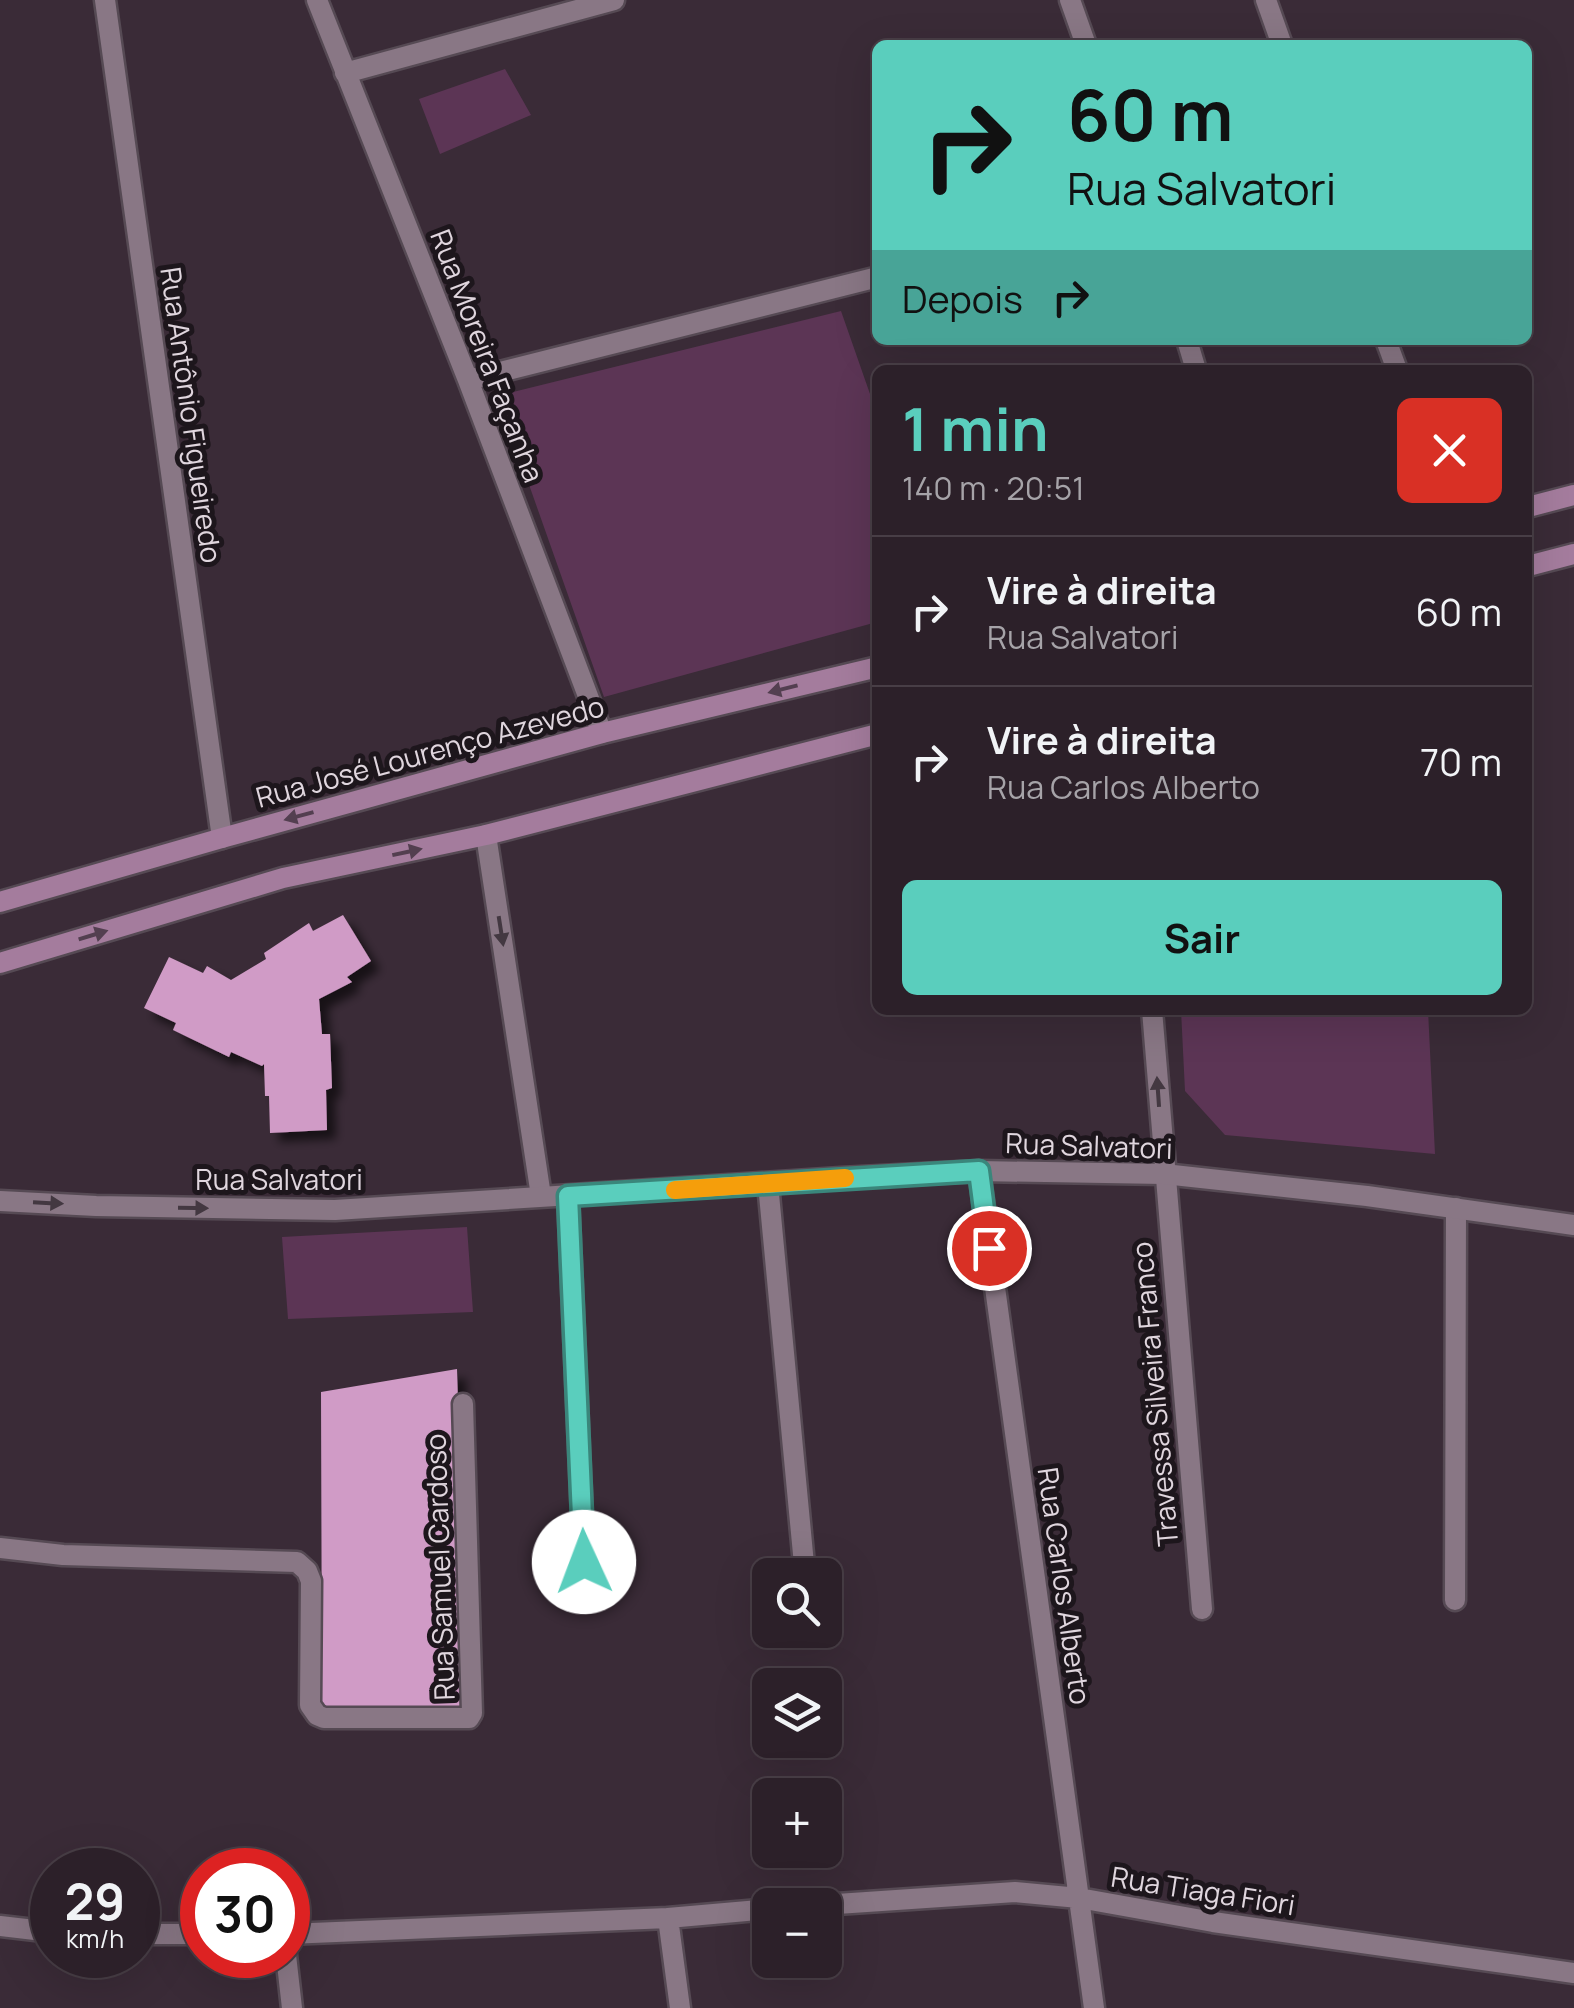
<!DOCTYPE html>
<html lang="pt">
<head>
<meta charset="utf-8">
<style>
  body { margin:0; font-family:Manrope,sans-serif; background:#382d35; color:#f1f3f6; height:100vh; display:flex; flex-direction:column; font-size:38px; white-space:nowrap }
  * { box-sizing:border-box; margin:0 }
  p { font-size:32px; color:#a6a3a8 }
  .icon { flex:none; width:55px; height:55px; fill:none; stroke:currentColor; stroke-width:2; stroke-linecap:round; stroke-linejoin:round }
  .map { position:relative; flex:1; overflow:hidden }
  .details { position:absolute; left:872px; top:365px; width:660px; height:650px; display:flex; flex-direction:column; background:#2c2029; border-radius:15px; box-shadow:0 10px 40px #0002,0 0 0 2px #483e46 }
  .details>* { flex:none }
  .guide { position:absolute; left:872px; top:40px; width:660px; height:305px; border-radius:15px; box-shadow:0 10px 40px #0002,0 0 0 2px #483e46; background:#5acebd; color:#111; overflow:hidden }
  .tools { position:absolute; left:752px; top:1558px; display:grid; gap:20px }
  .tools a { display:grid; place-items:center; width:90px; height:90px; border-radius:15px; background:#2c2029; box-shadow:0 10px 40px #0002,0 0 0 2px #483e46; font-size:50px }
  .speed { position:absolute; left:30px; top:1848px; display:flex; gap:20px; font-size:50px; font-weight:700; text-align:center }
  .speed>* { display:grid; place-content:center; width:130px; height:130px; border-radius:50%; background:#2c2029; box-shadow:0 10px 40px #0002,0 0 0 2px #483e46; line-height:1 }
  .speed small { font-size:25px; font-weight:400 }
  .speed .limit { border:15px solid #d22; background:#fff; color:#111 }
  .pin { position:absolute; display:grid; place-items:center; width:85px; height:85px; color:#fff; margin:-42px; border:5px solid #fff; border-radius:50%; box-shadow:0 2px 10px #0007 }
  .me { position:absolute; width:110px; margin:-55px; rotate:358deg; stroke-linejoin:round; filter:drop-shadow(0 0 8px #0008) }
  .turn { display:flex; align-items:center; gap:35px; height:210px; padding:0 30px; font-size:45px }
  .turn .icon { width:130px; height:130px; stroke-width:2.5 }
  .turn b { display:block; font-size:70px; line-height:85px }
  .then { display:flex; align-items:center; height:95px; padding:0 30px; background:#0003; gap:20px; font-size:38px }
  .round { display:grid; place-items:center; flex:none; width:105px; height:105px; border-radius:15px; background:#382d35 }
  .overview { display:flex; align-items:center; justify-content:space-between; height:170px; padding:0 30px }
  h1 { font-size:60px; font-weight:700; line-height:75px; color:#5acebd }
  .action { display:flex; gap:20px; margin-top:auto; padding:20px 30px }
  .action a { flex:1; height:115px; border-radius:15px; background:#5acebd; color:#111; font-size:40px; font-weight:700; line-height:115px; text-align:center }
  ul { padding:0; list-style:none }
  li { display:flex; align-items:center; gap:30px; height:150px; padding:0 30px; border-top:2px solid #483e46 }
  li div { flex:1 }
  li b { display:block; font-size:38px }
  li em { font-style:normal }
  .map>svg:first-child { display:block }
  .green { fill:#5c3555 }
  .building { fill:#d09bc6; filter:url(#shadow) }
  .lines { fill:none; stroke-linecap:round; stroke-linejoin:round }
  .minor-casing { stroke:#564a54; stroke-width:25 }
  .tertiary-casing { stroke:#564a54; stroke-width:25 }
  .secondary-casing { stroke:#564a54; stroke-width:25 }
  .minor { stroke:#897785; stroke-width:20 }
  .tertiary { stroke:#897785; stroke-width:20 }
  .secondary { stroke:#a47c9d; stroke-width:20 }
  .oneway { fill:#533f50 }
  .oneway2 { fill:#433841 }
  .route-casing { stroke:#3a867b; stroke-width:25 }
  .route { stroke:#5acebd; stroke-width:18 }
  .slow { stroke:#f59e0b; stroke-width:18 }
  .labels { text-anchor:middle; stroke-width:10; stroke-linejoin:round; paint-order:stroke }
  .street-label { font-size:28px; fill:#e0d6de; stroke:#1d161c }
</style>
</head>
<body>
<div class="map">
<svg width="1574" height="2008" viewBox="0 0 1574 2008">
  <defs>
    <filter id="shadow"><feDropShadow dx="9" dy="9" stdDeviation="5" flood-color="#0009"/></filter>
  </defs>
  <rect width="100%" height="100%" fill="#3a2b37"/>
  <path class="green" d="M505,69L531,115L440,154L419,99Z
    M841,311L877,414V622L604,697L497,394L513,392Z
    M1181,1010H1428L1435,1154L1225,1135L1185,1091Z
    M467,1227L473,1312L288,1319L282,1237Z"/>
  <path class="building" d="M343,915L371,961L347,977L352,982L319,999L322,1034H330L332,1088L326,1090L327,1130L270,1133L269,1096H265L264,1064L262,1066L231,1052L229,1057L173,1030L176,1023L144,1008L169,957L203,973L207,966L231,980L266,959L264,953L309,923L313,931Z
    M457,1369L467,1712L322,1707L321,1392Z"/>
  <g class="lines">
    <g class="minor-casing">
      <path id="minor" d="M105,0L222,838
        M317,0L468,380L602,733
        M1070,0L1086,45
        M1266,0L1282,45
        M345,73L614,0
        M1187,340L1196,370
        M1386,340L1397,370
        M468,380L878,277
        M486,835L541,1196
        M1152,1010L1202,1609
        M979,1171L1094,2008
        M768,1184L805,1575
        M568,1196L584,1562
        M0,1548L63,1555L297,1562L307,1571L311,1581L310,1705L317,1715L324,1718H469L472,1713L463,1404
        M1455,1600L1456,1208
        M811,1630V1634
        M822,1905L1015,1892L1079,1898L1213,1922L1574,1973
        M668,1918L680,2008
        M0,1926L52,1932
        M138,1934H202
        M288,1934L668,1918L770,1909
        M286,1955L292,2008"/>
    </g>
    <g class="tertiary-casing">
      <path id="tertiary" d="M0,1201L96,1206L335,1210L841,1178L979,1171L1164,1174L1367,1196L1574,1225"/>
    </g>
    <g class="secondary-casing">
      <path id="secondary" d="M1528,507L1574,495
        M1528,566L1574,554
        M0,902L222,838L602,733L878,667
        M0,963L283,878L486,835L878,734"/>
    </g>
    <use href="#minor" class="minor"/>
    <use href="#tertiary" class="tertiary"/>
    <use href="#secondary" class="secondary"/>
  </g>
  <defs><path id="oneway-solid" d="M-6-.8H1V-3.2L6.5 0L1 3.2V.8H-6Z" transform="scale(2.5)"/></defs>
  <g class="oneway">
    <use href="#oneway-solid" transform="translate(783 689) rotate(166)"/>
    <use href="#oneway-solid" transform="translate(299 816) rotate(165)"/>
    <use href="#oneway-solid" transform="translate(407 852) rotate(-12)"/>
    <use href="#oneway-solid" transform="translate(93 935) rotate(-17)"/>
  </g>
  <g class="oneway2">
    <use href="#oneway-solid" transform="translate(501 931) rotate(81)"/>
    <use href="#oneway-solid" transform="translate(1158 1092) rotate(-94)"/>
    <use href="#oneway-solid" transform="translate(48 1203) rotate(3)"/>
    <use href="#oneway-solid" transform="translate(193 1208) rotate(1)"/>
  </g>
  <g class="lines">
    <g class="route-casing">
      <path id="route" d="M584,1562L568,1196L979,1171L989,1248"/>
    </g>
    <use href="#route" class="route"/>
    <path class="slow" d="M675,1190L845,1178"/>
  </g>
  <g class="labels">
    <g class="street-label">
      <text transform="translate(487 356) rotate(69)" y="10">Rua Moreira Façanha</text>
      <text transform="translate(191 415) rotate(82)" y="10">Rua Antônio Figueiredo</text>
      <text transform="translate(430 752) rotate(-15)" y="10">Rua José Lourenço Azevedo</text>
      <text transform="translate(1089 1146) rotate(2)" y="10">Rua Salvatori</text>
      <text x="279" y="1190">Rua Salvatori</text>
      <text transform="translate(1155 1394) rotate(-95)" y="10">Travessa Silveira Franco</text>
      <text transform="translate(440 1567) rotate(-92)" y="10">Rua Samuel Cardoso</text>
      <text transform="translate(1064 1586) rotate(82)" y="10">Rua Carlos Alberto</text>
      <text transform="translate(1203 1891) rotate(9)" y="10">Rua Tiaga Fiori</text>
    </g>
  </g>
</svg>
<div class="tools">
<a><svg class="icon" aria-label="search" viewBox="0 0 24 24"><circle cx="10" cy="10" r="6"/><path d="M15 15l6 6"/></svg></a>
<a><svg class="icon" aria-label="layers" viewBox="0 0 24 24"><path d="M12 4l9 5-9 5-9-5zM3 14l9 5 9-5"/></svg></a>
<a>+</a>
<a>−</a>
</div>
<div class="speed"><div>29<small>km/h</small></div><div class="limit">30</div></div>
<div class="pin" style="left:989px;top:1248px;background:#d93025"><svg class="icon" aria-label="arrive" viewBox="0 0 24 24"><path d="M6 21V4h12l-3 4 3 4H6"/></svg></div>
<svg class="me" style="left:584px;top:1562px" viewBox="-20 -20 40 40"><circle r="19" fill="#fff"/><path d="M0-13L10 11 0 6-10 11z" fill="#5acebd"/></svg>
<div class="guide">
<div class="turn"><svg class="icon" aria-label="right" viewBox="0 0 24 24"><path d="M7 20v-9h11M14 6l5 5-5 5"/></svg><div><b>60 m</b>Rua Salvatori</div></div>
<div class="then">Depois<svg class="icon" aria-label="right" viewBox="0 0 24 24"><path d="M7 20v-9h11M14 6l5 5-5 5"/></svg></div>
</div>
<section class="details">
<div class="overview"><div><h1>1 min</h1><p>140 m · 20:51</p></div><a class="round" style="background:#d93025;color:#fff"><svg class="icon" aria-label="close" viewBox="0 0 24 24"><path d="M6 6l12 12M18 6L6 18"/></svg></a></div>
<ul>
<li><svg class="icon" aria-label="right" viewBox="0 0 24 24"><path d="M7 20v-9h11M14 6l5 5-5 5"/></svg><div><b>Vire à direita</b><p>Rua Salvatori</p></div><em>60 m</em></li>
<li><svg class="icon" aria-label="right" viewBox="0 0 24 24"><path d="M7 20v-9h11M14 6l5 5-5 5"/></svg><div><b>Vire à direita</b><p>Rua Carlos Alberto</p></div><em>70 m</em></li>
</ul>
<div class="action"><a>Sair</a></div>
</section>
</div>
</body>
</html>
